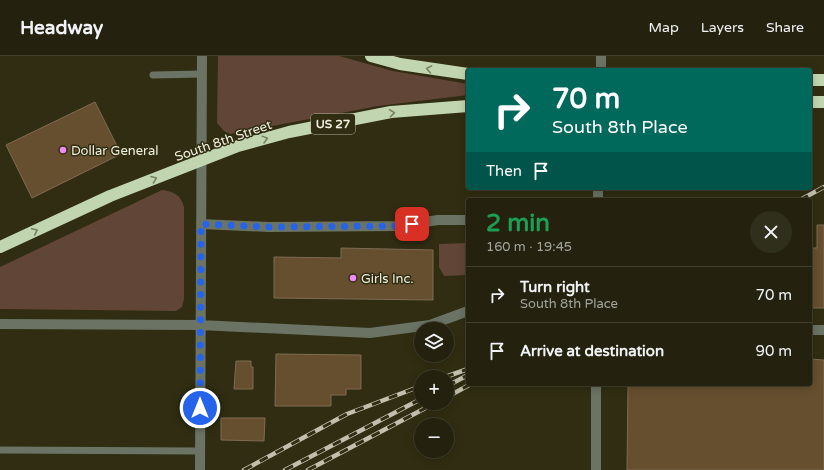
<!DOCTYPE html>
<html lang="en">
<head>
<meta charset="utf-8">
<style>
  body { margin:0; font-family:"Varela Round",sans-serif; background:#302f1c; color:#f1f3f6; height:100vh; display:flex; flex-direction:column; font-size:15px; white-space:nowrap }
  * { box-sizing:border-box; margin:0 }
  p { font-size:13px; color:#a3a49e }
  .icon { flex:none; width:22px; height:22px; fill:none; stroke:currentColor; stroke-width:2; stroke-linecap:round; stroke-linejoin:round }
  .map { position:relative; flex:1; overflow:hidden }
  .details { position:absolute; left:466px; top:142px; width:346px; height:188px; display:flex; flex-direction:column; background:#24220e; border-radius:4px; box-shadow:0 2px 10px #0003,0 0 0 1px #413f2e }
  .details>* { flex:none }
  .guide { position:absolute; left:466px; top:12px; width:346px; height:122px; border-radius:4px; box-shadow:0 2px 10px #0003,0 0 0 1px #413f2e; background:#00695c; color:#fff; overflow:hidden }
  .buttons { position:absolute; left:414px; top:266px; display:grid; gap:8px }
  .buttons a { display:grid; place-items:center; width:40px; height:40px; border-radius:50%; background:#24220e; box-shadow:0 2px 10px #0003,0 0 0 1px #413f2e; font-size:20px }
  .pin { position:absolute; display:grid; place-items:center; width:34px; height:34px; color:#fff; margin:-17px; border-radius:8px; box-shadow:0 2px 6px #0006 }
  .me { position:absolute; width:44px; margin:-22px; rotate:0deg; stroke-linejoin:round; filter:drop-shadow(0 0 3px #0008) }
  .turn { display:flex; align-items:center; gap:14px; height:84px; padding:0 20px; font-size:18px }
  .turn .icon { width:52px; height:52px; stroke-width:2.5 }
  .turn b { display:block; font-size:28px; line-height:34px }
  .then { display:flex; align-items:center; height:38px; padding:0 20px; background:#0003; gap:8px; font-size:15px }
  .round { display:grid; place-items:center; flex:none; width:42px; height:42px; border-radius:21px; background:#302f1c }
  .summary { display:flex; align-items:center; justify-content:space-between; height:68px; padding:0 20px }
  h1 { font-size:24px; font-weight:800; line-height:30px; color:#1e9e55 }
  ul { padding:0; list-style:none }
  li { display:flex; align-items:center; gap:12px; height:56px; padding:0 20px; border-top:1px solid #413f2e }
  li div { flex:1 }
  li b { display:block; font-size:15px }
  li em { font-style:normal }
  header { display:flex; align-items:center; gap:24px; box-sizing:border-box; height:56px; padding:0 20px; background:#24220e; border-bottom:1px solid #413f2e }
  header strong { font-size:19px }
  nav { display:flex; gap:22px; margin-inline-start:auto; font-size:14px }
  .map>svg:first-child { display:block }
  .green { fill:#614537 }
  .building { fill:#664f2f; stroke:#7e6c52 }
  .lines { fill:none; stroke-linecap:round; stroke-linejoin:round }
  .lane { stroke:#6a7364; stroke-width:7 }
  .street { stroke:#6a7364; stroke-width:10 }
  .highway { stroke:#c1d6b0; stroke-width:12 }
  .rail-casing { stroke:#c2c0ad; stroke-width:4.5 }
  .rail { stroke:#302d12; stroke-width:3; stroke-dasharray:9; stroke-linecap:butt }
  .oneway { stroke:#788261 }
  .route { stroke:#2563eb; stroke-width:7; stroke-dasharray:0 12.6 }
  .poi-dot { fill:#f08bf5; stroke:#302d12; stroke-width:1.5 }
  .labels { text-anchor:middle; stroke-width:3; stroke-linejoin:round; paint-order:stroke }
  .shield { fill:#302d12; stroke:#b7b6a2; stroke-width:1 }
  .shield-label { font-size:12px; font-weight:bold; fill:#f1f0e0 }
  .street-label { font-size:13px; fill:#f1f0e0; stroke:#302d12 }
  .poi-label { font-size:13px; fill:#f1f0e0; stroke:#302d12; text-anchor:start }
</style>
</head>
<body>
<header>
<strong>Headway</strong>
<nav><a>Map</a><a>Layers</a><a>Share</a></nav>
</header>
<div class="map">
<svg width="824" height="414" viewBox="0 0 824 414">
  <rect width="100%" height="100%" fill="#302d12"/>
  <path class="green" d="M218,0H339L393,15L468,28V39L378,50L230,78L224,75L217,67Z
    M162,134C173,135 181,139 184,151V243L182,251L176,255L0,253V211Z
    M468,187V219L444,220L439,211V188Z"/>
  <path class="building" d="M95,46L121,98L32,142L6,89Z
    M817,169H824V252H810V192H817Z
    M341,192L433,194V244L274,242V201L341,202Z
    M276,298L361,299V333H346V339H331V350H275Z
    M810,303L824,304V414H627L628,328H810Z
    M236,305H251V311H253V333H234Z
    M221,362H265L264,385L221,384Z"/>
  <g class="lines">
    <path class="lane" d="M153,19L202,18
      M0,394L200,395"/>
    <path class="street" d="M601,14V0
      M598,144V132
      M201,168L269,171L399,170L438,164H468
      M0,268L200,269L370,277L430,269L468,255
      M810,274H824
      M200,414L202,0
      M596,414V328"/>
    <path class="highway" d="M371,0L400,8L468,18
      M810,24H824
      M810,46H824
      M0,191L110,140L238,90L289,76L391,56L468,50"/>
    <g class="rail-casing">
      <path id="rail" d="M800,144L824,131
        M445,321L468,313
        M447,330L468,319
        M447,341L471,328
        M244,414L347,358L421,330
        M285,414L421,343
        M308,414L435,347"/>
    </g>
    <use href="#rail" class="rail"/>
  </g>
  <defs><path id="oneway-chevron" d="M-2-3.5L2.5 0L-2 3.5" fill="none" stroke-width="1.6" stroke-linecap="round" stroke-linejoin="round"/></defs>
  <g class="oneway">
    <use href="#oneway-chevron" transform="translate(429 13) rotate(-170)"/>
    <use href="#oneway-chevron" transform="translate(392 57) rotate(-8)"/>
    <use href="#oneway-chevron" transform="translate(265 83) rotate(-15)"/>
    <use href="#oneway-chevron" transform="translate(154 123) rotate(-21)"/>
    <use href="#oneway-chevron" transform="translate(35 175) rotate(-25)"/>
  </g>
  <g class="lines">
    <path class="route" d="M200,352L201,168L269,171L399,170L412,168"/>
  </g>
  <g class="poi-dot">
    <circle cx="63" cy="94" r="4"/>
    <circle cx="353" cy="222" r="4"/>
  </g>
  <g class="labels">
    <rect class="shield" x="311" y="58" width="44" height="20" rx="3"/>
    <g class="shield-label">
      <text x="333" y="72">US 27</text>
    </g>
    <g class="street-label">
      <text transform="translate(223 84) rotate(-19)" y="5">South 8th Street</text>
    </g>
    <g class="poi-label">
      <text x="71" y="99">Dollar General</text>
      <text x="361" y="227">Girls Inc.</text>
    </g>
  </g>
</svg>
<div class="buttons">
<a><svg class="icon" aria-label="layers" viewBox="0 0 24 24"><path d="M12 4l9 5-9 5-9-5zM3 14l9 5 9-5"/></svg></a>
<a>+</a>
<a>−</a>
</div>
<div class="pin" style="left:412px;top:168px;background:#d93025"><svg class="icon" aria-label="arrive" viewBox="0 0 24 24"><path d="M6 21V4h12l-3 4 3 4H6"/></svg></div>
<svg class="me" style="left:200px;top:352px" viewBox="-20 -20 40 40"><circle r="17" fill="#2563eb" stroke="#fff" stroke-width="3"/><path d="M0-11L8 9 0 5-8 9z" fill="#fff"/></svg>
<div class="guide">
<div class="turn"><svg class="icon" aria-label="right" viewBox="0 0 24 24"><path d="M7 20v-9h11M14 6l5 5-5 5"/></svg><div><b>70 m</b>South 8th Place</div></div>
<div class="then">Then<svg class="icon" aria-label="arrive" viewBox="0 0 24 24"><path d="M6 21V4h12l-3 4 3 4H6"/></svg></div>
</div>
<section class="details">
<div class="summary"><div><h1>2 min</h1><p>160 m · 19:45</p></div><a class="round"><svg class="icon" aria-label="close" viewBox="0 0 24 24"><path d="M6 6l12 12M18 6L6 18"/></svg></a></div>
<ul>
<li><svg class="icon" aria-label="right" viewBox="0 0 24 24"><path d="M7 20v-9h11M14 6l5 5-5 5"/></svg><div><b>Turn right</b><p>South 8th Place</p></div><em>70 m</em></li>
<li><svg class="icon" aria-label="arrive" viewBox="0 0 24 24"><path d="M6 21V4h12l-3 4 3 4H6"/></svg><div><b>Arrive at destination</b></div><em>90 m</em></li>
</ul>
</section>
</div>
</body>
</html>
